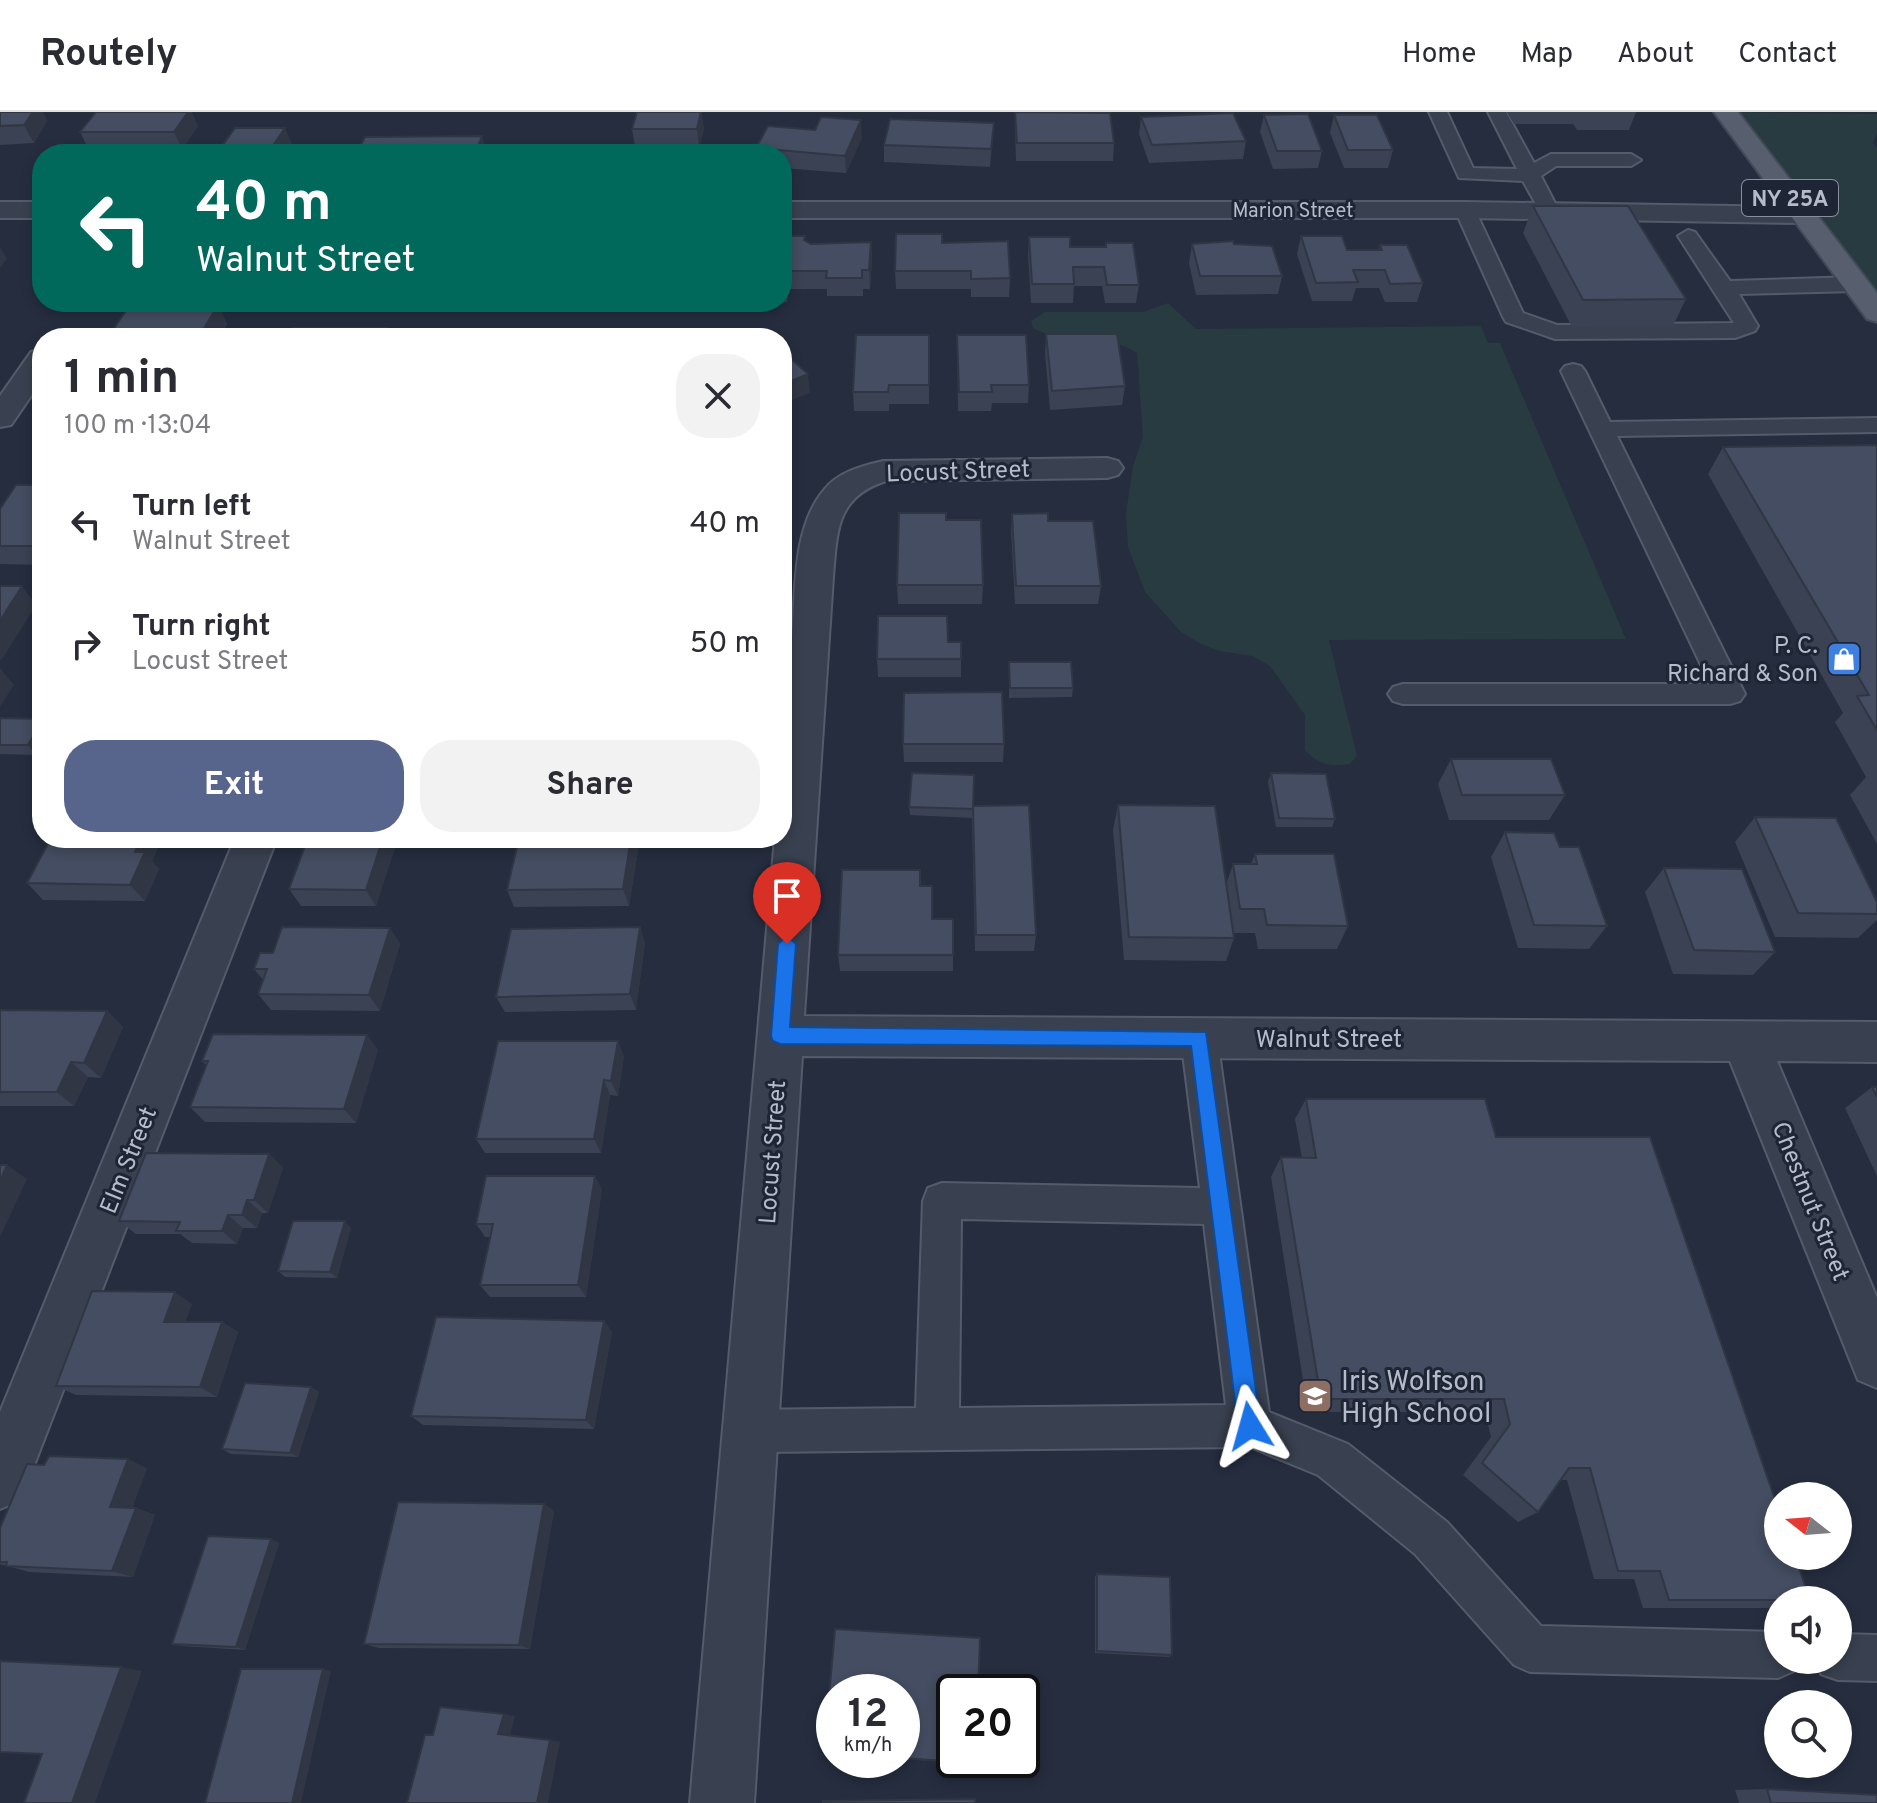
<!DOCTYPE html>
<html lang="en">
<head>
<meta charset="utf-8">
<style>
  body { margin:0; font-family:Overpass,sans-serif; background:#f2f2f3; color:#2b2b33; height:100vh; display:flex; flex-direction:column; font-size:30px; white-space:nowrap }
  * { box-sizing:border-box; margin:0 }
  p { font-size:26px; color:#7c7c81 }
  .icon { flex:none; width:44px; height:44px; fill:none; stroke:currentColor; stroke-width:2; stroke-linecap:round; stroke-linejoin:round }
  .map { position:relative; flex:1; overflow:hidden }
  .drawer { position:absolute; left:32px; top:216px; width:760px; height:520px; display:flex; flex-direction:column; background:#fff; border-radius:32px; box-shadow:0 4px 12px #0003 }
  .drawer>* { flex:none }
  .hud { position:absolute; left:32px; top:32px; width:760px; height:168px; border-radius:32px; box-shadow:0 4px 12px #0003; background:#00695c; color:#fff; overflow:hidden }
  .needle { width:52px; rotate:287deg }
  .fabs { position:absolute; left:1764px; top:1370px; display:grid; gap:16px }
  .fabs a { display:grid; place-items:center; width:88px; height:88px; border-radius:50%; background:#fff; box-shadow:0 4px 12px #0003; font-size:40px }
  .speed { position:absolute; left:816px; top:1562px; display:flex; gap:16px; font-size:40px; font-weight:700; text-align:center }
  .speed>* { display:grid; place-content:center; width:104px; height:104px; border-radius:50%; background:#fff; box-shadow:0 4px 12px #0003; line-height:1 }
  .speed small { font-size:20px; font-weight:400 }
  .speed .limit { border:4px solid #111; border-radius:12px; background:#fff; color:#111 }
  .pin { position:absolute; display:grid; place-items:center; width:68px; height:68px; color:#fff; margin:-82px -34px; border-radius:50% 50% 50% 0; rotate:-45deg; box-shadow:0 0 8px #0007 }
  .pin .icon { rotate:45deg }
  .me { position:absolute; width:88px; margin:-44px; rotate:352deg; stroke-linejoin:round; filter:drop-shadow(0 0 6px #0008) }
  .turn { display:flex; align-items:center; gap:28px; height:168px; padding:0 32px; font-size:36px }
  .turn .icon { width:104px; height:104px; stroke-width:2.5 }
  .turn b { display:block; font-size:56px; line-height:68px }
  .round { display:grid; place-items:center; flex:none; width:84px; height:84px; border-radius:32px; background:#f2f2f3 }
  .head { display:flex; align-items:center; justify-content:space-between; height:136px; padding:0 32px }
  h1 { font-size:48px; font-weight:700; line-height:60px }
  .cta { display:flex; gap:16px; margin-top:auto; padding:16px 32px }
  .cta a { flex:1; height:92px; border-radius:32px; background:#57658c; color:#fff; font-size:32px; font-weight:700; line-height:92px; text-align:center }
  .cta a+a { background:#f2f2f3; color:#2b2b33 }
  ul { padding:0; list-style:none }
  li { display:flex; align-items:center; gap:24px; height:120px; padding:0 32px }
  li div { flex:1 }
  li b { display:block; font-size:30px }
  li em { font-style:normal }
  header { display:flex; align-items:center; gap:48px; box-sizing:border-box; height:112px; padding:0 40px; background:#fff; border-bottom:2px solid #e1e1e2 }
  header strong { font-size:38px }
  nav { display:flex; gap:44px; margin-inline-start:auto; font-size:28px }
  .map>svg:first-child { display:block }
  .green { fill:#273b40 }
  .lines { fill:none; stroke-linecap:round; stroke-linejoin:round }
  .lane-casing { stroke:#545b6a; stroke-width:4 }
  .street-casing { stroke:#545b6a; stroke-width:4 }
  .primary-casing { stroke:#424958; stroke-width:4 }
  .lane { fill:#39404f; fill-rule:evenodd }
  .street { fill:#39404f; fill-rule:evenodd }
  .primary { fill:#575f6f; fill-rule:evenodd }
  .wall { fill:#3a4253 }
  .shaded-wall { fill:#303644 }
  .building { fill:#444d61; stroke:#303644; stroke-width:2 }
  .route { fill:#1a73e8; stroke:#114b97; stroke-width:2 }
  .labels { text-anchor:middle; stroke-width:6; stroke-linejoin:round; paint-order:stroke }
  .far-street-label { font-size:20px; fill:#b5bbca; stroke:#1e2534 }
  .shield { fill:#1e2534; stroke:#888e9d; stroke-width:2 }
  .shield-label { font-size:22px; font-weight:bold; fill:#b5bbca }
  .street-label { font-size:24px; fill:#b5bbca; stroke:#1e2534 }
  .poi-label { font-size:24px; fill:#b5bbca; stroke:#1e2534; text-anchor:end }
  .near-poi-label { font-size:28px; fill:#b5bbca; stroke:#1e2534; text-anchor:start }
</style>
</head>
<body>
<header>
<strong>Routely</strong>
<nav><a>Home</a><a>Map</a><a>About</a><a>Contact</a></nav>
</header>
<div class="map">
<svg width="1877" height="1691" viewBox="0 0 1877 1691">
  <rect width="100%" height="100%" fill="#252d3f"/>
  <path class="green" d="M1726,0L1877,2V21L1873,31L1877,36V201Z
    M1168,191L1196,217L1481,214L1488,231H1500L1626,527L1329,528L1357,644L1350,652C1330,655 1319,653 1305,638V603L1270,554L1252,544L1219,539L1201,532L1181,520L1145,480L1128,435L1126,401L1133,354L1143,325L1137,241C1107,220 1065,234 1033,216L1031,209L1045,200H1143Z"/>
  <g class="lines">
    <g class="lane-casing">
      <path id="lane" d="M1429,0H1447L1473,56L1517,57L1488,0H1506L1534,51L1551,42H1631L1641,48L1631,54H1556L1541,64L1559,99L1549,105L1542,103L1523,69L1459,66Z
        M1465,92L1475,98L1523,201L1557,213L1734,211L1678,124L1688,118L1695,120L1730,169L1855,165L1866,172L1855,179L1739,182L1758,214L1755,219L1735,226L1555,227L1506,210L1503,205L1455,98Z
        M1573,252L1581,254L1585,259L1610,310L1877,306V320L1617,324L1745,582L1740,589L1730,592H1403L1393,589L1388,582L1393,575L1403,572H1710L1561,259L1565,254Z
        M1199,911L1212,915L1217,926L1269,1300L1348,1332L1447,1410L1541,1514L1778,1520V1548H1799L1794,1559L1778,1566L1530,1560L1514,1553L1415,1442L1318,1363L1250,1335L750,1340L735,1334L729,1319L735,1304L750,1298L916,1296L923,1089L928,1076L942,1071L1200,1076L1181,926L1186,915ZM961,1107L1204,1112L1226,1293L959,1296Z
        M1838,1522L1877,1523V1569L1838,1568L1821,1562L1816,1548H1838Z"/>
    </g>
    <g class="street-casing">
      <path id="street" d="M0,90H42V106H0Z
        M782,90H1465L1803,95L1812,97L1816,103L1812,109L1803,111L1465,106H782Z
        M42,237V268L11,313L0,315V284L31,240Z
        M1107,346L1118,349L1123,356L1118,363L1107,366L886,369C836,385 837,419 833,465L804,904L1877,910V950L1777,949L1877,1186V1276L1858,1268L1730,949L802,944L754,1691H690L775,726H782C782,658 786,592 792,525C796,478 792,416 824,378C838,360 862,354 883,349Z
        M235,726H277L28,1369L20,1389L0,1397V1300Z"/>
    </g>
    <g class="primary-casing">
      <path id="primary" d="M1714,0H1738L1877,181V210L1867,207Z"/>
    </g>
    <use href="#lane" class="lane"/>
    <use href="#street" class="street"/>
    <use href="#primary" class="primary"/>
  </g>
  <path class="wall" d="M0,0H43L47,9L34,31L0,33Z
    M701,0L704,17L699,35H635L632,17Z
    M1015,0L1114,31L1113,49H1016L1015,18Z
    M1507,0H1636L1629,18H1577L1573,12H1514Z
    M1264,3L1322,39L1318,56L1273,57L1260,20Z
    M1334,3L1393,38L1388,56H1344L1330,21Z
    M1141,5L1246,29L1243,47L1149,51L1139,22Z
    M994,11L990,55L884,50V33Z
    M198,14L182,37L89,38L80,20Z
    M285,16L292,34L287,42H218L217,41Z
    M862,26L846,61L782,56V42H757L756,36Z
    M1533,94L1686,187L1673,214L1572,215L1523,121Z
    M782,124H805V129L811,132L871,130L872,148L870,177H863V184H827V177H789L787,190H755H782Z
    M1301,124L1347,138H1379L1380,133L1423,171L1417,190H1385L1379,176H1356L1352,189H1312L1297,142Z
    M1029,125L1070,135L1139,173L1136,191H1105L1102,174H1074L1073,191H1031L1028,143Z
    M942,131L1010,166L1009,185H971V177H896L895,159Z
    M1192,132L1282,164L1278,182L1196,183L1189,151Z
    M688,190H734L733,191H689Z
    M218,193L227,212L219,226H112L110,222Z
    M1046,222L1125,274L1122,293L1050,298L1045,241Z
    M929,223V292H889V299H854L853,280Z
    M957,223L1029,273L1028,291H992L991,299H958Z
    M1877,333V732L1850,683L1866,665L1835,610L1843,601L1708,362L1723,335Z
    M42,373V453L0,452V397Z
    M1012,402L1048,409L1101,474L1098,492H1015L1011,420Z
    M946,408L983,473L982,492H898L897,473Z
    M948,530H961V565H878L877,547Z
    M1009,550L1073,576L1072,585L1009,586Z
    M0,606L42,607V632L36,643L0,642Z
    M903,632H1004L1003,650H904Z
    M1451,647L1565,683L1549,708H1449L1438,672Z
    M1271,661L1335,707L1332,715H1276L1268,670Z
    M1118,693L1226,773L1233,752H1251L1255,742L1348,814L1337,837H1258L1255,821H1233L1234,826L1226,849L1124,848L1113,718Z
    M973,694L1036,823L1034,839H975L972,706L910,703L909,695Z
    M1755,705L1877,790V808L1858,826L1775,825L1735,730Z
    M1505,720L1560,735L1607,814L1589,837L1518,836L1491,745Z
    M51,726H163L152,749L159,757L145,789L43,788L27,771Z
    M308,726H398L376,794H301L289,777Z
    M519,726H640L629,794L514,795L507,778Z
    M1664,756L1775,840L1753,863L1673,862L1645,780Z
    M920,774L932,807H953V859H840L838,843Z
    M640,815L645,831L636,898L505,900L496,885Z
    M390,816L400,832L380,899L271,898L258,882L263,868L254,857L273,841Z
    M0,898L107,899L123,915L101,966L88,965L74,994H0Z
    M367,923L378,938L356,1011L205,1010L190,995L206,953L202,949Z
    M624,944L618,984L610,983L601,1041H485L476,1027Z
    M1872,975H1877V1064L1845,996Z
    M1306,987L1496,1025L1778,1488V1496H1643L1634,1467H1594L1567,1368H1561L1538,1400L1518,1410L1463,1363L1491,1325L1485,1300H1308L1271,1065L1281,1045L1302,1046L1295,1007Z
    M269,1042L283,1056L268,1101H262L257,1116H243L237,1132L192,1131L180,1122H136L119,1109Z
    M602,1077L586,1185H490L480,1173L491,1125H485L476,1112Z
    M351,1116L337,1166L285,1165L278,1159Z
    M192,1192L185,1210H222L238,1220L217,1285L76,1283L56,1274Z
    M604,1209L612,1220L594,1317L423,1313L411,1304Z
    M311,1275L319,1280L298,1345L231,1342L222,1337Z
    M147,1356L132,1396H136L155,1403L133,1465L29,1460L0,1452V1416Z
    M544,1392L554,1399L530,1537L379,1536L364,1532Z
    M271,1427L279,1431L245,1538L182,1534L172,1532Z
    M1097,1462L1172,1543L1169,1545L1095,1541V1465Z
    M835,1517L980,1526L978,1580H954V1648H975L974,1652L902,1647V1580H834V1643L824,1641Z
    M1767,1677L1877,1691H1739L1735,1678Z"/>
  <path class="shaded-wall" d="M33,0H43L47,9L34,31L24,13Z
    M188,0H192L198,14L182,37L174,20Z
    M701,0L704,17L699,35L697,17Z
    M861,8L862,26L846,61L845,44Z
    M994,11L993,29L990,55L991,37Z
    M285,16L292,34L287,42H269Z
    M482,24L487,42H475Z
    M871,130L872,148L870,177L869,158Z
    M0,135L7,147L0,156Z
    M787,159L789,177L787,190L785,172Z
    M218,193L227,212L219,226H202L200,223Z
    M387,216L391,226H383Z
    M808,262L810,281L782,292V273Z
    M22,474L36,493L1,549L0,547V509Z
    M0,556L14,573L0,595Z
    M42,609V632L36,643L28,633Z
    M141,726H163L152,749L159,757L145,789L130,773L135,740Z
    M383,726H398L376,794L366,778Z
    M631,726H640L629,794L623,777Z
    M640,815L645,831L636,898L630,882Z
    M390,816L400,832L380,899L369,883Z
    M107,899L123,915L101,966L84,951Z
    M367,923L378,938L356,1011L344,997Z
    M618,929L624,944L618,984L611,969Z
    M71,950L88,965L74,994L57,980Z
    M604,968L610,983L601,1041L594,1027Z
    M269,1042L283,1056L268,1101L254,1088Z
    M7,1053L27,1067L0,1125V1069Z
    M595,1064L602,1077L586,1185L578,1173Z
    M247,1088L262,1101L257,1116L242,1103Z
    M228,1103L243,1116L237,1132L222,1119Z
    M345,1109L351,1116L337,1166L330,1160Z
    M175,1180L192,1192L181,1221L164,1210Z
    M604,1209L612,1220L594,1317L586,1308Z
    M222,1210L238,1220L217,1285L200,1275Z
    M311,1275L319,1280L298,1345L290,1341Z
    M128,1347L147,1356L130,1402L110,1395Z
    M544,1392L554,1399L530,1537L519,1533Z
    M136,1396L155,1403L133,1465L112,1459Z
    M271,1427L279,1431L245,1538L236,1535Z
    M121,1555L142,1559L95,1691H72Z
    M323,1557L331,1559L301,1691H292Z
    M504,1602L515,1604L510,1624L498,1622Z
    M550,1628L560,1630L548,1691H537Z"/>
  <path class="building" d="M0,0H33L24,13L0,14Z
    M96,0H188L174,20H80Z
    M637,0H701L697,17H632Z
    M1015,0L1110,1L1114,31H1017Z
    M1233,1L1246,29L1152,33L1141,5Z
    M1308,2L1322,39H1277L1264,3Z
    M1334,3H1377L1393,38H1348Z
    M821,5L861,8L845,44L756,36L768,14L815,18Z
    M890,7L994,11L991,37L884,33Z
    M235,16H285L268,41H217Z
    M482,24L475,42H356L365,25Z
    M1533,94H1628L1686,187L1583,188Z
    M896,122H942V131L1008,129L1010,166L971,167V159H895Z
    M782,124H805L804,128L811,132L871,130L869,158H862V166H826L827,159H787L785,172H782Z
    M1301,124H1342L1347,138H1382L1380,133H1407L1423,171L1390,172L1385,158H1353L1358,170L1316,171Z
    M1029,125H1070V135H1106V131H1133L1139,173H1107L1104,155H1073L1074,172H1032Z
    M1233,129L1234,132L1272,134L1282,164H1200L1192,132Z
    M130,193H218L200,223L110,222Z
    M293,216H387L383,226H288Z
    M1046,222H1117L1125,274L1052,279Z
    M856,223H929V273H889L888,280H853Z
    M957,223H1026L1029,273H991L992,280H959Z
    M782,239L808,262L782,273Z
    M1877,333V618L1857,584L1869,583L1723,335Z
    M16,373H42V434H0V397Z
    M899,401H946V408H981L983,473H897Z
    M1048,401V409H1093L1101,474H1016L1012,402Z
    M0,474H22L0,509Z
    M878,504H947L948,530H961V547H877Z
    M1009,550H1071L1073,576H1010Z
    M1002,580L1004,632H903L904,581Z
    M0,606L42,607V609L28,633H0Z
    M1451,647H1551L1565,683H1462Z
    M912,661L974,663L973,697L909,695Z
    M1271,661L1326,662L1335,707L1279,706Z
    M1029,693L1036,823H976L973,694Z
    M1118,693L1215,694L1234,826L1129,825Z
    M1755,705L1836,706L1877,790V802L1798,801Z
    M1505,720L1554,721L1560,735H1579L1607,814L1534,813Z
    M51,726H141L135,740H145L130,773L27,771Z
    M308,726H383L366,778L289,777Z
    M519,726H631L623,777L507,778Z
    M1255,742H1334L1348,814L1267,813L1264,797H1240L1233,752H1257Z
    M1664,756L1742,757L1775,840L1694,838Z
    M842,758H920V774H932V807H953V843H838Z
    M282,815L390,816L369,883L258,882L267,857H254L260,841H273Z
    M640,815L630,882L496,885L511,817Z
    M0,898L107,899L84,951L71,950L57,980H0Z
    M213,922L367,923L344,997L190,995L208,949H202Z
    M498,929H618L611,969L604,968L594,1027H476Z
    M1872,975H1877V985Z
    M1306,987H1485L1496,1025H1650L1778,1396V1444H1795L1810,1488H1669L1660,1459H1618L1590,1356H1569L1538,1400L1482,1351L1510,1312L1504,1287H1321L1281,1045L1316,1046Z
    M146,1041L269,1042L254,1088H247L242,1103H228L222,1119H176L180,1110L119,1109Z
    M0,1053H7L0,1069Z
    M486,1064H595L578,1173H480L493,1112H476Z
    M293,1109H345L330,1160L278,1159Z
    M92,1179L175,1180L164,1210H222L200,1275L56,1274Z
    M436,1205L604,1209L586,1308L411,1304Z
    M245,1271L311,1275L290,1341L222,1337Z
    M49,1344L128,1347L110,1395L136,1396L112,1459L6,1454L7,1450H0V1416L27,1352L44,1353Z
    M398,1390L544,1392L519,1533L364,1532Z
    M208,1424L271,1427L236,1535L172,1532Z
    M1097,1462L1170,1465L1172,1543L1097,1539Z
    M835,1517L980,1526L978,1580H954V1648H975V1651L902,1646V1580H834V1642L824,1641Z
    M0,1549L121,1555L72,1691H24L42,1642L0,1640Z
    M241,1557H323L292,1691H205Z
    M440,1595L504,1602L498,1622L550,1628L537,1691H407L425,1623H433Z
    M1767,1677L1877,1683V1691H1771Z
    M975,1687V1691H823V1689Z"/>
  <path class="route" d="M787,824L796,832L790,915L1206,920L1261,1314L1258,1322L1250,1325L1242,1322L1238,1314L1191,934L780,932L773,929L771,924L778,832Z"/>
  <defs>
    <g id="shop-square" transform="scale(1.8)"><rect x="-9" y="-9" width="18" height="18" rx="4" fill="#3f7fe0" stroke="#1e2534"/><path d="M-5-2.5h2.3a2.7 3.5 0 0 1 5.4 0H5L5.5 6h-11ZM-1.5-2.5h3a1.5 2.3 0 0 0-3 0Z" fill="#fff"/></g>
    <g id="school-square" transform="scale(1.8)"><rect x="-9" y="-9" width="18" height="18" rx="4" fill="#8d6e63" stroke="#1e2534"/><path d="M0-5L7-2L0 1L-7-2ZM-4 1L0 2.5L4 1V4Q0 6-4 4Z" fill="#fff"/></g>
  </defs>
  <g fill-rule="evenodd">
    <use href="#shop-square" x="1844" y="547"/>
    <use href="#school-square" x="1315" y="1284"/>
  </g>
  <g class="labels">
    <g class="far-street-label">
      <text x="1293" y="105">Marion Street</text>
    </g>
    <rect class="shield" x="1742" y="68" width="96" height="36" rx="6"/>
    <g class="shield-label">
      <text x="1790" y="94">NY 25A</text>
    </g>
    <g class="street-label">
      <text transform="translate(958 359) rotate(-2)" y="8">Locust Street</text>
      <text x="1329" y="935">Walnut Street</text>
      <text transform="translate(772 1040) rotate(-86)" y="8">Locust Street</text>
      <text transform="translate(128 1048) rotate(-68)" y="8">Elm Street</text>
      <text transform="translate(1811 1089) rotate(68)" y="8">Chestnut Street</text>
    </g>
    <g class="poi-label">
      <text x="1818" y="541">P. C.<tspan x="1818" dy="28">Richard &amp; Son</tspan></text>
    </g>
    <g class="near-poi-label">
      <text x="1341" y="1278">Iris Wolfson<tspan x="1341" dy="32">High School</tspan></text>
    </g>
  </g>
</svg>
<div class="fabs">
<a><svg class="needle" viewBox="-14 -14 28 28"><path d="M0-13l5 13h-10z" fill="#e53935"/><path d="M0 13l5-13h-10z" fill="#7c7c81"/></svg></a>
<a><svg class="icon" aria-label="sound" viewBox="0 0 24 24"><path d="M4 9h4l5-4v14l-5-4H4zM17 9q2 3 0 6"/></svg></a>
<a><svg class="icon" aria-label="search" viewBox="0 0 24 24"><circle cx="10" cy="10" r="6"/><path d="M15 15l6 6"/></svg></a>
</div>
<div class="speed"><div>12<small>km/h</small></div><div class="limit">20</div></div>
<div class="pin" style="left:787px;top:832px;background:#d93025"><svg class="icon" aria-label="arrive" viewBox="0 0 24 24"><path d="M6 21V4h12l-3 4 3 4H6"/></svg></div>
<svg class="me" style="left:1250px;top:1314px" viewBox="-20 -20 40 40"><path d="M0-17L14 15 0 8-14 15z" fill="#1a73e8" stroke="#fff" stroke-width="4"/></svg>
<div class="hud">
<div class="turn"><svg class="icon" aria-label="left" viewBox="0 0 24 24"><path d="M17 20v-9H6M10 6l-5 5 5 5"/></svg><div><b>40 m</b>Walnut Street</div></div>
</div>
<section class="drawer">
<div class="head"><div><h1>1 min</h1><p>100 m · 13:04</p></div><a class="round"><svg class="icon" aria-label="close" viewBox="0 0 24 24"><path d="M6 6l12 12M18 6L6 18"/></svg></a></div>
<ul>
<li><svg class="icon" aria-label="left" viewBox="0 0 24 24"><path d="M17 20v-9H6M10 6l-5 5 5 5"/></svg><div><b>Turn left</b><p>Walnut Street</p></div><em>40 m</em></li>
<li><svg class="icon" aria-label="right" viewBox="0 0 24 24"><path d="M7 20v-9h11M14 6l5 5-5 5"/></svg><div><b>Turn right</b><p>Locust Street</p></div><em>50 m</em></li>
</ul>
<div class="cta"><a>Exit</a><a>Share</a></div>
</section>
</div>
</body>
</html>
